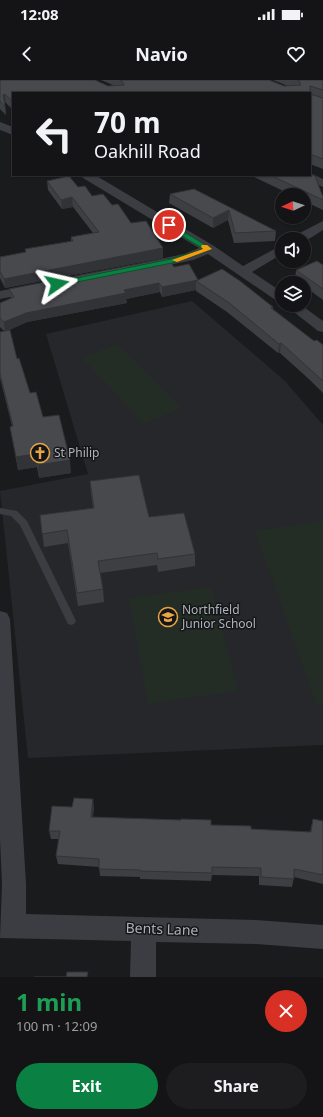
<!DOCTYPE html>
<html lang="en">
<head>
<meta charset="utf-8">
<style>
  body { margin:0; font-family:"Noto Sans",sans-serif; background:#1d1d1f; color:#f1f3f6; height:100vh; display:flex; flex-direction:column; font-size:15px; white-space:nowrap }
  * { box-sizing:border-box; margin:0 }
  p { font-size:13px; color:#9d9ea1 }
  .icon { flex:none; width:22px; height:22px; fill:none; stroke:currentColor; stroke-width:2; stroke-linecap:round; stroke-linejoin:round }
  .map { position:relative; height:897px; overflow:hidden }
  .details { display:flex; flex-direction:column; background:#141416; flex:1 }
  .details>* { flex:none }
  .top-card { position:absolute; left:12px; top:12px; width:299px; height:84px; border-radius:0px; box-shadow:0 1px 3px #0004,0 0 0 1px #333335; background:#141416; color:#f1f3f6; overflow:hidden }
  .needle { width:26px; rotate:266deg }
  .fabs { position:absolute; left:275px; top:108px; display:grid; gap:8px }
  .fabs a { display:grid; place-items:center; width:36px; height:36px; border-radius:50%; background:#141416; box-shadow:0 1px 3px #0004,0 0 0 1px #333335; font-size:20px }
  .pin { position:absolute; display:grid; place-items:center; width:34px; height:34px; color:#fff; margin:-17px; border:2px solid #fff; border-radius:50%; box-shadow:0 1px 4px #0007 }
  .me { position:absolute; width:44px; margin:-22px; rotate:79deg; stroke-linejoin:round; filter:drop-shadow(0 0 3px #0008) }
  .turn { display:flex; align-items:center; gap:14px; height:84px; padding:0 16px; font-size:18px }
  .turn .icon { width:52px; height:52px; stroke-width:2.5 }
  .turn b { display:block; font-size:28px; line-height:34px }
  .round { display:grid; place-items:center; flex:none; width:42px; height:42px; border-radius:21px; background:#1d1d1f }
  .head { display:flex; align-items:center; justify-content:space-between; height:68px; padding:0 16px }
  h1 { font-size:24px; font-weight:700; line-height:30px; color:#1e9e55 }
  .cta { display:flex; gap:8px; margin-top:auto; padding:8px 16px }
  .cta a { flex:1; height:46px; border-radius:24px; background:#0b8043; color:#fff; font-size:16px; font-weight:700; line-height:46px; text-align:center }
  .cta a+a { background:#1d1d1f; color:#f1f3f6 }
  .status { display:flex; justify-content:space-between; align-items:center; height:28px; padding:0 20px; background:#141416; direction:ltr }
  .status svg { height:11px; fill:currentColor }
  header { display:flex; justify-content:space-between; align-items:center; height:52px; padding:0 16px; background:#141416; font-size:18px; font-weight:700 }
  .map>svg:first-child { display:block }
  .built { fill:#26272a }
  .green { fill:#242d25 }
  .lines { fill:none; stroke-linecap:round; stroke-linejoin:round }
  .lane { fill:#3c3d42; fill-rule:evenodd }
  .street { fill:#3c3d42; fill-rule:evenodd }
  .wall { fill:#3e3f42 }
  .shaded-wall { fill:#323336 }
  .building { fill:#48494d; stroke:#323336 }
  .route { fill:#0b8043; stroke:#07532c }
  .slow { fill:#f59e0b }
  .labels { text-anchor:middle; stroke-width:3; stroke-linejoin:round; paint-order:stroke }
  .poi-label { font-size:12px; fill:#aeb3bb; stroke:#151618; text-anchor:start }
  .near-street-label { font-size:14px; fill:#aeb3bb; stroke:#151618 }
</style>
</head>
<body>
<div class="status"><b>12:08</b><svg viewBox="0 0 49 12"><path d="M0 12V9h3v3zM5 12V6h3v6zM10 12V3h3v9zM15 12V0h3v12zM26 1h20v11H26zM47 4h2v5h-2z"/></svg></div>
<header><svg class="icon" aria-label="back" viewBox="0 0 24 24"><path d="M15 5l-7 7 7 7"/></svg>Navio<svg class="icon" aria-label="heart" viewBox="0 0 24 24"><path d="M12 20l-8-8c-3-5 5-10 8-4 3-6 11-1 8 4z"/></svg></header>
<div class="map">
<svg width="323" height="897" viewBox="0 0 323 897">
  <rect width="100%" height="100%" fill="#1a1b1d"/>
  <path class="built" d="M192,221L285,301L323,345V665L28,678L0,411L88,394L46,254Z"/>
  <path class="green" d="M117,264L181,328L144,344L82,278Z
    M323,441V625L317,626L255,451Z
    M211,507L238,611L148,624L129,518Z"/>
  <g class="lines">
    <path class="lane" d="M0,428L17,431L27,441L76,541L74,544L71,545L68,544L20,445L11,436L0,434Z"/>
    <path class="street" d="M0,42L13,47V55L0,50Z
      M310,93L323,99V107L301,98L299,95H310Z
      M81,95H95L214,166L243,186L282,165V174L252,192L282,212V222L277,221L208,174L193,180L146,190L141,189L139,186L141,183L184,174L199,168L83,98Z
      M323,141V150L304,162V159H292L294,156Z
      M35,204L40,205L42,208L40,211L0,219V211Z
      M285,225H301L323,241V252L318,251Z
      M0,531L7,533L10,539L26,804V834L256,840L323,845V869L256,864L156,862V897H130L131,861L0,858L2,804L0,759Z"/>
  </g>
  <path class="wall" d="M0,0L108,6L113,5L101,0H269L284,6H288L273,0H323V89L310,84V87V13H13V30L6,23H5L6,35L0,29Z
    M240,95H310L323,117V130L304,121V115H292L250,95L245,97Z
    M47,101L78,107L92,116L112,125L131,143L163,178L5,208L0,198V177L26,172L25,169L71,161V157L93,153L73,127L62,129L48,110Z
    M194,109L276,151L275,161L234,163L228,140L213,148L169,123L170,114Z
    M323,185V220L304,206V203H300L295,200L296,190Z
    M174,187L198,200L273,227V229L314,261L323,265V313L311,301L280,273H278L227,232L196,211V210L162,217L160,212L126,219L127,223L27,242L9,250L17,279L30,313L43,337L71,393L39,398L37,387L18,390L10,347L12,346L0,298V252L4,251L0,247V223L11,219L9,209Z
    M90,401L149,437L195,474V486L158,492L157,485L100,493L103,509L104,522L78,526L68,463L44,467L40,435L93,428L91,414Z
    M72,727H94L93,737L211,745L251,749L310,752L313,739L323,741V804L294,797L292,807L259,805V796L212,795L211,801L140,799V797L100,796L99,787L58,784L56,776L59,759H51L49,751Z"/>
  <path class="shaded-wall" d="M5,14L6,23H4L3,15Z
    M245,95H250L245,97Z
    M72,117L73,127L62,129L61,120Z
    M229,130L228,140L213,148V138Z
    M163,168V178L5,208L4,199Z
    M198,200L196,201V210L162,217V207Z
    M159,203L160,212L126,219L127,223L27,242L5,252L4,242L26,233L124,210Z
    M281,263L280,273H278L279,264Z
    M35,374L37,387L18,390L16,377Z
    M70,380L71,393L39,398L38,385Z
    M93,719L94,727L92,745L91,737Z"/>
  <path class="building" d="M0,0H95L108,6L124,5L122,1L120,0H269L284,6L301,5L299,1L297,0H323V10L310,6V13H13V22L5,14L3,15L5,27L0,21Z
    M310,14L323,18V79L310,74Z
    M310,94L315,96L323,117V120L270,95H310Z
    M69,96L78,107L85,106L92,116L103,114L112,125L118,124L131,143L146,141L163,168L4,199L0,191V177L26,172L25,169L73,161L71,157L99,152L72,117L61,120L47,101Z
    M194,109L276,151L235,153L229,130L213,138L170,114Z
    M168,178L174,187L189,184L198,200L162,207L159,203L124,210L126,213L26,233L4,242L0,238V223L14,217L9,209Z
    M317,181L323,185V209L296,190Z
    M222,189L240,201L273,227L271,228L314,261L317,260L323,265V301L281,263L279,264L228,222L196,201Z
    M10,250L17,279L19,278L30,313L36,312L43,337L59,335L70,380L38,385L35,374L16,377L10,347L13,346L0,294V252Z
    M139,395L149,437L184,433L195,474L158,479L157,473L98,481L103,509L77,513L67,450L42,454L40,435L94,428L90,401Z
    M74,718L93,719L91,737L181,740V739L211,740V745L251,746V749L311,752L313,739L323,741V795L294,789V799L261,797V788L212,787V793L140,791V790L99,789V779L56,776L60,751H49L52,726L72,727Z
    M67,892H88L87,897H34H66Z"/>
  <path class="route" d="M166,144H171L212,169L172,183L57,206L54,204L57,202L171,179L204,169L166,147Z"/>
  <path class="slow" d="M202,165H207L212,169L177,182L172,180L203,169L201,167Z"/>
  <defs>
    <g id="church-ring" transform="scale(1)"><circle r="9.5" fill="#151618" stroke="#eba644" stroke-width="1.5"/><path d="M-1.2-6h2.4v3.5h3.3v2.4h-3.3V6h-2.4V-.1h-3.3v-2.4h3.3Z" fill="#eba644"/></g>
    <g id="school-ring" transform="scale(1)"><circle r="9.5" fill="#151618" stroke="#eba644" stroke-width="1.5"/><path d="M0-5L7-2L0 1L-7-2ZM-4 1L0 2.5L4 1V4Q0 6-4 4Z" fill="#eba644"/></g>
  </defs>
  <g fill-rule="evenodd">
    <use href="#church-ring" x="40" y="373"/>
    <use href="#school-ring" x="168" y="537"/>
  </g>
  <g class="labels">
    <g class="poi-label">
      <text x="54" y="377">St Philip</text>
      <text x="182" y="534">Northfield<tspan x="182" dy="14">Junior School</tspan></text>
    </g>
    <g class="near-street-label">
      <text transform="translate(162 849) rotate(2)" y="5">Bents Lane</text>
    </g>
  </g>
</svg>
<div class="fabs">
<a><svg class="needle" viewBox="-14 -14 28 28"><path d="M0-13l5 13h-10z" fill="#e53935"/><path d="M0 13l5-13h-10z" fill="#9d9ea1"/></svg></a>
<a><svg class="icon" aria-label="sound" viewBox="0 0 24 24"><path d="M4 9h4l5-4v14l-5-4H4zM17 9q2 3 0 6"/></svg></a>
<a><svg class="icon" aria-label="layers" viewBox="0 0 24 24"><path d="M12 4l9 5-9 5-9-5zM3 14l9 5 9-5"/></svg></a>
</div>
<div class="pin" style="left:169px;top:145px;background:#d93025"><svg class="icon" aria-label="arrive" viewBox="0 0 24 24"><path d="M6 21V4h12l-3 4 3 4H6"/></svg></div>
<svg class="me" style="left:57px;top:204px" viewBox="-20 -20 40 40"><path d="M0-17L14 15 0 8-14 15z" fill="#0b8043" stroke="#fff" stroke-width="4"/></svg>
<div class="top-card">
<div class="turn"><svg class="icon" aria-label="left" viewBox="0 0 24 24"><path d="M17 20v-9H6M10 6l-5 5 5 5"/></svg><div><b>70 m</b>Oakhill Road</div></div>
</div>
</div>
<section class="details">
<div class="head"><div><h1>1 min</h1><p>100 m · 12:09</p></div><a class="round" style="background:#d93025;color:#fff"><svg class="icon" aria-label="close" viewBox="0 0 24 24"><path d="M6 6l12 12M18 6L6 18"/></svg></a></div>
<div class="cta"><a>Exit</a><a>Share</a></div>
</section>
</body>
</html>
